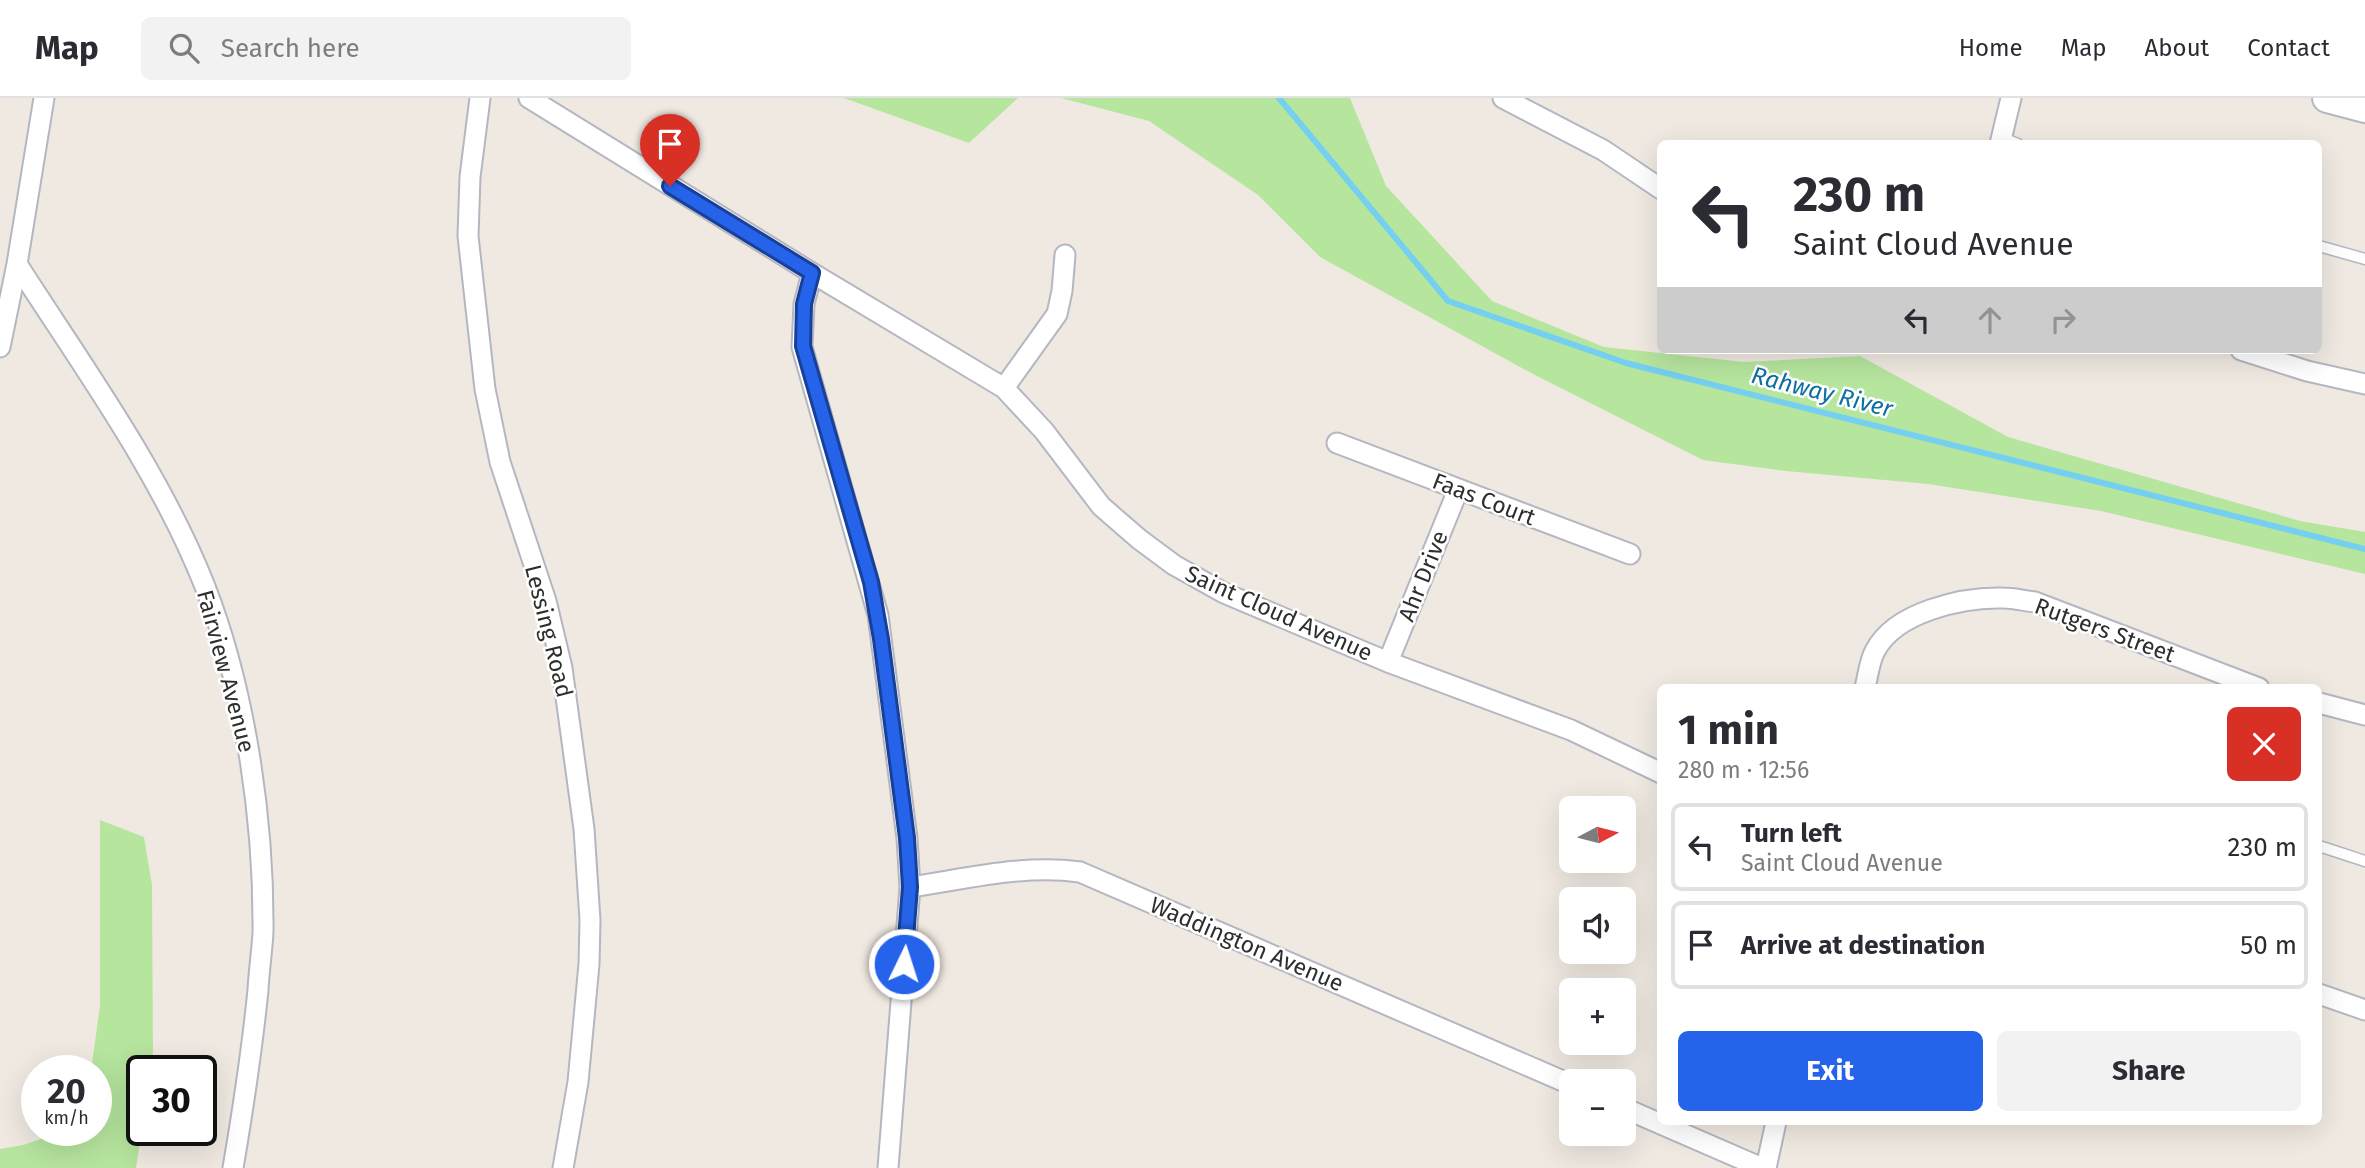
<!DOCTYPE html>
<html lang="en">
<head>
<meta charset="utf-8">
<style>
  body { margin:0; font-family:"Fira Sans",sans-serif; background:#f2f2f3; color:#2b2b33; height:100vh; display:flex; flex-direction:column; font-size:26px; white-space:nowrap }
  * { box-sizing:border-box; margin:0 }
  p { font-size:23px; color:#7c7c81 }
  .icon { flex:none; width:38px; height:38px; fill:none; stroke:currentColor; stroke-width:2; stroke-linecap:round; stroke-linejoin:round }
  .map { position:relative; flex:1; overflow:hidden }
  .panel { position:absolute; left:1657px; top:586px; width:665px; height:441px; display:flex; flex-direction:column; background:#fff; border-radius:10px; box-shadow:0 7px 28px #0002 }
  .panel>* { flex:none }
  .hud { position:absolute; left:1657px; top:42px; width:665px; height:214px; border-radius:10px; box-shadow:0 7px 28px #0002; background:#fff; color:#2b2b33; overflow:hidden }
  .needle { width:46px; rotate:83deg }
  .tools { position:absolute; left:1559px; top:698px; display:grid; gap:14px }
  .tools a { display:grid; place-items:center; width:77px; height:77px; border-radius:10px; background:#fff; box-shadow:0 7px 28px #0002; font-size:35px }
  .speed { position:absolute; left:21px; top:957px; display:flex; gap:14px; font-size:35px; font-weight:700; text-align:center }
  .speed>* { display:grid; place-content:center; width:91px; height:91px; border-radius:50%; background:#fff; box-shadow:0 7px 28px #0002; line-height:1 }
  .speed small { font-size:18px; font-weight:400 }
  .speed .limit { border:4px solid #111; border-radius:10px; background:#fff; color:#111 }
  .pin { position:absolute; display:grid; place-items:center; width:60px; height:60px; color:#fff; margin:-72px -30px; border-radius:50% 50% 50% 0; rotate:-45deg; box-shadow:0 0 7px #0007 }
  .pin .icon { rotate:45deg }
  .me { position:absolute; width:77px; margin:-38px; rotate:4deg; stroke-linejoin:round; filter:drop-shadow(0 0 5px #0008) }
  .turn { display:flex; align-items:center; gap:24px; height:147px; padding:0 21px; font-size:32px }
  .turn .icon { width:91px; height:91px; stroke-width:2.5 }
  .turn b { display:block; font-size:49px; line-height:60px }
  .lanes { display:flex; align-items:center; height:66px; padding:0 21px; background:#0003; justify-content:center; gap:35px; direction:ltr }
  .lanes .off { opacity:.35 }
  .round { display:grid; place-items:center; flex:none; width:74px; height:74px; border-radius:10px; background:#f2f2f3 }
  .summary { display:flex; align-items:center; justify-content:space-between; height:119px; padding:0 21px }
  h1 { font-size:42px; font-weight:700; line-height:52px }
  .cta { display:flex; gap:14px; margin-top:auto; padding:14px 21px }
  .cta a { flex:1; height:80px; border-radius:10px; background:#2563eb; color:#fff; font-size:28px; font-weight:700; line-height:80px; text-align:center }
  .cta a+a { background:#f2f2f3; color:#2b2b33 }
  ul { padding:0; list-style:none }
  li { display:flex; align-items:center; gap:21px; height:88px; margin:0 14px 10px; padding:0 7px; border:4px solid #e1e1e2; border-radius:10px }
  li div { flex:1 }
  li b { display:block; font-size:26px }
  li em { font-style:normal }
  header { display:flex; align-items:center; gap:42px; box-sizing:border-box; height:98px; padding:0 35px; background:#fff; border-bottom:2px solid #e1e1e2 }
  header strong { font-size:33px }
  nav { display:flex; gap:38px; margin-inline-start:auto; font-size:24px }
  .search { width:490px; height:63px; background:#f2f2f3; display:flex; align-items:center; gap:18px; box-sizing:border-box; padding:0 24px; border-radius:10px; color:#7c7c81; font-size:26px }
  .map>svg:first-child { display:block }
  .green { fill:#b6e59e }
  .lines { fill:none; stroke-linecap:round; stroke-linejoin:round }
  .stream { stroke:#75cff0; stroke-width:6 }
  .service-casing { stroke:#b4b7c1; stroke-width:13 }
  .minor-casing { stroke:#b4b7c1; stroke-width:23 }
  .secondary-casing { stroke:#b4b7c1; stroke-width:32 }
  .service { stroke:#fff; stroke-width:10 }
  .minor { stroke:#fff; stroke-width:19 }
  .secondary { stroke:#fff; stroke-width:28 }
  .route-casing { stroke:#184099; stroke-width:18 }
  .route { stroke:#2563eb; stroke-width:12 }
  .labels { text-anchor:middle; stroke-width:5; stroke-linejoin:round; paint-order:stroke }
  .street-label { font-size:23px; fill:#2e2e2e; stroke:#fff }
  .water-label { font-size:24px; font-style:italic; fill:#0d6fa3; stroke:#fff }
</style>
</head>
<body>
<header>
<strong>Map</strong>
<div class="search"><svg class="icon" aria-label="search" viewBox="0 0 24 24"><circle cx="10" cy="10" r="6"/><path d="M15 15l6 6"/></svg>Search here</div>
<nav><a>Home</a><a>Map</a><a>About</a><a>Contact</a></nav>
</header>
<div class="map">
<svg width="2365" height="1070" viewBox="0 0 2365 1070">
  <rect width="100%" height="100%" fill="#efe9e1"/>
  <path class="green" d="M844,0H1018L969,45Z
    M1061,0H1350L1386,88L1492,203L1604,249L1744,264L1860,258L2008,339L2300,423L2365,434V476L2101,413L1928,386L1786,373L1703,362L1533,276L1320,159L1258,97L1149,23Z
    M100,722L144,739L152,787L153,960L151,973H142V1031L136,1070H0V1051L23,1047L65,1033L96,1032V973H91L100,908Z"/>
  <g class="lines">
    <path class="stream" d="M1279,0L1448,203L1626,265L2365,451"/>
    <g class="service-casing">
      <path id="service" d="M2002,40L2018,46
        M2319,148L2365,161
        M2319,748L2365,763"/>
    </g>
    <g class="minor-casing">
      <path id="minor" d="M480,0L470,79L468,138L485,291L500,364L546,503L562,570L584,731L590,822L589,866L578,984L563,1070
        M529,0L812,175L1004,290L1044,333L1101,408L1139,441L1174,467L1224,495L1388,564L1571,632L1661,675
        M1503,0L1603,52L1661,91
        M2000,46L2011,0
        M17,166C83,269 158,371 204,486C245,590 264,721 263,834C262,853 259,872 258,892C252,952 243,1011 233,1070
        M812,175L804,206L802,249L878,517L907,740L910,789L888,1070
        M0,249L17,166L44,0
        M2241,252L2307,273L2365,286
        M1004,290L1057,216L1062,193L1065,157
        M1337,345L1630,456
        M1388,564L1458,392
        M1865,590C1868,578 1869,564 1875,553C1895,514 1962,499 2003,500C2014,500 2025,503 2035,504L2259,590
        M2319,605L2365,617
        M910,789C966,781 1024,766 1080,774L1572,987
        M2319,896L2365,912
        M1624,1010L1762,1070
        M1766,1070L1776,1024"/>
    </g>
    <g class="secondary-casing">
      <path id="secondary" d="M2327,0L2365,10"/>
    </g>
    <use href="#service" class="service"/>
    <use href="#minor" class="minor"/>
    <use href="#secondary" class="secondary"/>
  </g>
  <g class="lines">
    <g class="route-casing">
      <path id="route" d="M670,88L812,175L804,206L803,248L871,484L881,541L907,740L910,789L904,866"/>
    </g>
    <use href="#route" class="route"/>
  </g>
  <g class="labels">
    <g class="street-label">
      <text transform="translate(1484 401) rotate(21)" y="8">Faas Court</text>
      <text transform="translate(1423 478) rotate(-68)" y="8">Ahr Drive</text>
      <text transform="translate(1279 515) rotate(24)" y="8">Saint Cloud Avenue</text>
      <text transform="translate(2105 532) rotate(20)" y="8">Rutgers Street</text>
      <text transform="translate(549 533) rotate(76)" y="8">Lessing Road</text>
      <text transform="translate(226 573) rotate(75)" y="8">Fairview Avenue</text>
      <text transform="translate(1247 846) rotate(23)" y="8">Waddington Avenue</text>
    </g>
    <g class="water-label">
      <text transform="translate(1822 294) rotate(14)" y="8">Rahway River</text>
    </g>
  </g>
</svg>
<div class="tools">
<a><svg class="needle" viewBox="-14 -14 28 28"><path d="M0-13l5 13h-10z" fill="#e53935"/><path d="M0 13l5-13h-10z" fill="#7c7c81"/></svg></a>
<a><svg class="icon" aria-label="sound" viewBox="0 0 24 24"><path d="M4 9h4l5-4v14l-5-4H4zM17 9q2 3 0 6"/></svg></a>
<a>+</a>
<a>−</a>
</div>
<div class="speed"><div>20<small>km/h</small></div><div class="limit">30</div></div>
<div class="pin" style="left:670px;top:88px;background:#d93025"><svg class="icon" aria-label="arrive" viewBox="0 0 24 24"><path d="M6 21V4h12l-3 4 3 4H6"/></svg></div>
<svg class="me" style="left:904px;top:866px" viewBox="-20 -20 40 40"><circle r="17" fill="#2563eb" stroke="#fff" stroke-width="3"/><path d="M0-11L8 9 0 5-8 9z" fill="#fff"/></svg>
<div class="hud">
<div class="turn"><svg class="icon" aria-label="left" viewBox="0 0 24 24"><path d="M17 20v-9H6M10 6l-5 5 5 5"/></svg><div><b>230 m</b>Saint Cloud Avenue</div></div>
<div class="lanes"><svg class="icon" aria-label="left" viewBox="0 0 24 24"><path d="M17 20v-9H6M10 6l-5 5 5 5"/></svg><svg class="icon off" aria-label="ahead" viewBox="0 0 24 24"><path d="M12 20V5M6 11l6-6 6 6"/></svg><svg class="icon off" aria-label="right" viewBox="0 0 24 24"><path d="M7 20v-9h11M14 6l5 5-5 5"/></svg></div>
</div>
<section class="panel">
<div class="summary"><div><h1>1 min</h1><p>280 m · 12:56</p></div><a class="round" style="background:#d93025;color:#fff"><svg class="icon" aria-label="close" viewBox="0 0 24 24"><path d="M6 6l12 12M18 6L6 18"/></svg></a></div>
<ul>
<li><svg class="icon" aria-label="left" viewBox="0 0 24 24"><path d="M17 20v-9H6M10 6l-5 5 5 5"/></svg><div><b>Turn left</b><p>Saint Cloud Avenue</p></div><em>230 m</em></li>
<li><svg class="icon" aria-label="arrive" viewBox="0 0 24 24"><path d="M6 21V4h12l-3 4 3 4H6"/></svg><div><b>Arrive at destination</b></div><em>50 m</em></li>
</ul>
<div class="cta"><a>Exit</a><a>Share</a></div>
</section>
</div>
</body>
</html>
